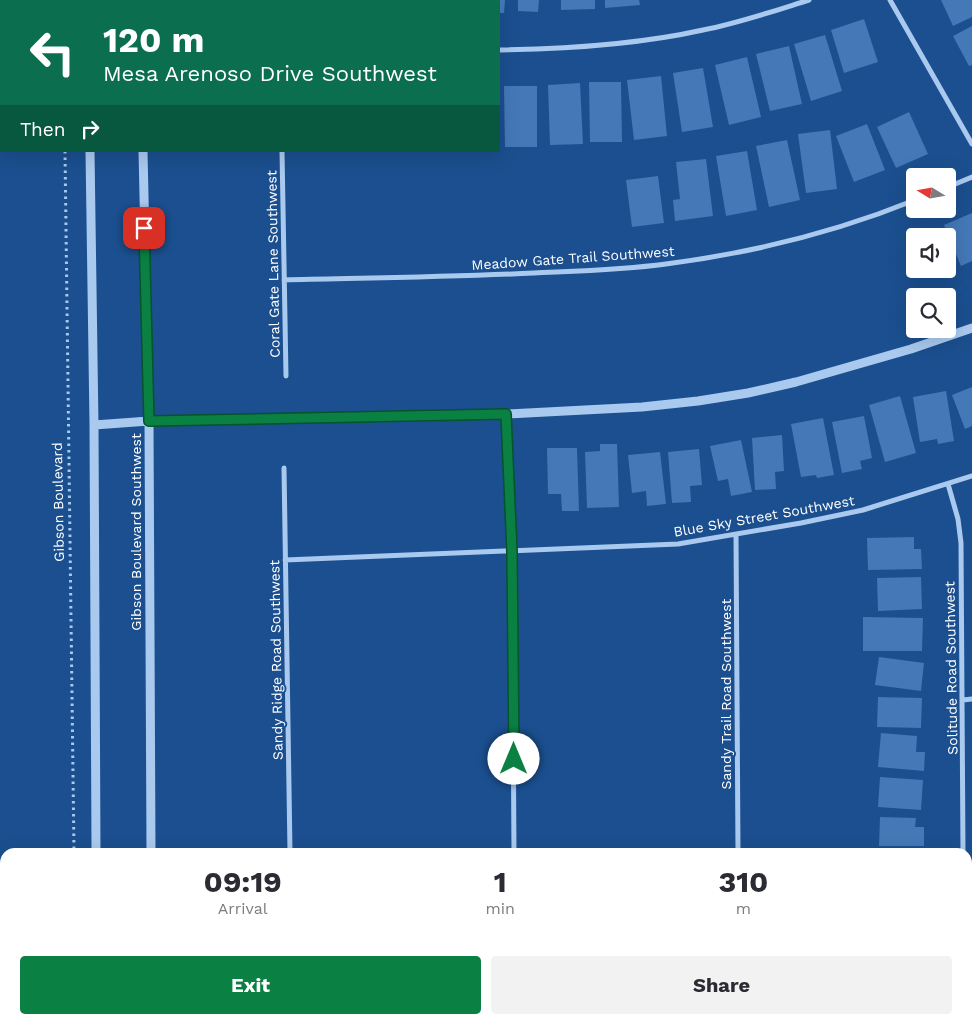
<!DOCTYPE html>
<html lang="en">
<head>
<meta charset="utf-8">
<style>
  body { margin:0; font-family:"Work Sans",sans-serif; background:#f2f2f3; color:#2b2b33; height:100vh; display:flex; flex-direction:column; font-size:19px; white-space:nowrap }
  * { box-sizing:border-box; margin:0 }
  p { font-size:16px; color:#7c7c81 }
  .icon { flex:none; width:28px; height:28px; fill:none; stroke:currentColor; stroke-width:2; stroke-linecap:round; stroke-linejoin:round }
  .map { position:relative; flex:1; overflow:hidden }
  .drawer { position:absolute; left:0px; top:848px; width:972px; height:176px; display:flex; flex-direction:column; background:#fff; border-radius:15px 15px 0 0; box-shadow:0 5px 20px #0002 }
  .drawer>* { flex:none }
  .top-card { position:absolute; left:0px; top:0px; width:500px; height:152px; box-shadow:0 5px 20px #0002; background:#0b6e4f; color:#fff; overflow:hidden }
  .needle { width:32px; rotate:281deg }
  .tools { position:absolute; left:906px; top:168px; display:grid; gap:10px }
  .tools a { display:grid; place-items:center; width:50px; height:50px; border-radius:5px; background:#fff; box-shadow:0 5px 20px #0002; font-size:25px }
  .pin { position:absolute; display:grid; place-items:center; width:42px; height:42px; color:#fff; margin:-21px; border-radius:10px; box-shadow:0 2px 8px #0006 }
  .me { position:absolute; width:55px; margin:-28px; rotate:0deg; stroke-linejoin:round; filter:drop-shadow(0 0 4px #0008) }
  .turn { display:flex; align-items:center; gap:18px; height:105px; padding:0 20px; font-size:22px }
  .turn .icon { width:65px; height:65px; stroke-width:2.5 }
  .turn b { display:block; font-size:35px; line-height:42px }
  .then { display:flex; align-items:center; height:48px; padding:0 20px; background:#0003; gap:10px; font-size:19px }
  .eta { display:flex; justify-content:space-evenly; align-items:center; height:85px; text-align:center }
  .eta b { font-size:30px; font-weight:700; line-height:35px }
  .button { display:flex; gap:10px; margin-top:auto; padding:10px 20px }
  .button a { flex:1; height:58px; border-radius:5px; background:#0b8043; color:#fff; font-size:20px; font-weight:700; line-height:58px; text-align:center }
  .button a+a { background:#f2f2f3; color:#2b2b33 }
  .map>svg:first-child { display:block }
  .building { fill:#4478b7 }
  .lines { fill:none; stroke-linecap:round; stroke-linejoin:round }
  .path { stroke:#a9c9ee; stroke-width:3; stroke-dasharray:2.5 4; stroke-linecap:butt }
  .minor { stroke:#a9c9ee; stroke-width:5 }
  .tertiary { stroke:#a9c9ee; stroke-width:9 }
  .route-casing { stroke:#07532c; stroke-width:12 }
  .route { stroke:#0b8043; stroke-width:9 }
  .labels { text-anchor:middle; stroke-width:4; stroke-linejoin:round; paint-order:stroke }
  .street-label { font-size:14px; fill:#fff; stroke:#1b4f8f }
</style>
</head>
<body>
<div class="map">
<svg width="972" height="1023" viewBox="0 0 972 1023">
  <rect width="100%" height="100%" fill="#1b4f8f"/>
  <path class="building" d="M499,0H505L504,13H499Z
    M518,0H539L538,12L518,11Z
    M561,0H595V9L561,10Z
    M605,0H639L640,5L605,8Z
    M941,0H972V17L953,26Z
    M864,19L878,62L844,73L831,30Z
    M972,26V65L969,66L953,36Z
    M825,35L842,91L811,101L794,44Z
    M789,46L802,104L770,111L756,54Z
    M747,57L761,117L729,125L715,65Z
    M703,68L713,127L682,132L673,73Z
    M661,76L667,136L634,140L627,80Z
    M589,82H621L622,142H590Z
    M580,83L583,144L550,145L548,85Z
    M504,86H537V147H505Z
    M909,112L928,154L896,168L877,127Z
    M867,124L885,170L854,182L836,136Z
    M830,130L837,189L806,193L798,134Z
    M787,140L800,200L769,207L756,146Z
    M747,151L757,210L726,216L716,156Z
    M706,159L713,216L675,221L673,200L680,199L676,162Z
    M658,176L664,223L632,227L626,180Z
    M972,213V261L961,266L944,225Z
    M972,387V426L965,429L952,395Z
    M946,391L954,441L938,444L937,439L920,442L913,397Z
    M900,396L916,453L885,462L869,405Z
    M864,416L872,458L860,461L862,469L842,473L832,422Z
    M823,418L834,475L817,478L816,475L801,477L791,424Z
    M782,435L784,471L775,472L776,489L755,490L752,438Z
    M741,440L752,492L731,496L728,479L718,481L710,446Z
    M600,444H617L619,507L587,508L585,452L600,451Z
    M547,448H577L579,511H562L561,494H548Z
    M699,449L702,485L690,486L691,502L672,503L668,452Z
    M660,452L666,504L647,506L646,491L632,493L628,455Z
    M914,537V549H921L922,569L868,570L867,538Z
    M921,577L922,609L878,611L877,578Z
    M863,617L923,618L922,651H863Z
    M879,657L924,663L921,691L875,685Z
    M878,697L922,698L921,728L877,727Z
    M881,733L917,736L916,752H925L924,771L878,767Z
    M880,777L923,780L921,810L878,807Z
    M880,817L916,818L915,827H924V846H879Z"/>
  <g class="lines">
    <path class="path" d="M63,0V1
      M65,151L74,852"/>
    <path class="minor" d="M281,0V1
      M890,0L972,144
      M0,46H1
      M499,50C567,49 636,45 703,30C739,23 774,11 809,0
      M0,68H1
      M282,151L286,376
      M948,187L972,177
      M284,280C367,278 451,277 534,273C578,271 622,270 666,264C751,253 836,232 915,200
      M506,414L512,552L514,852
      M284,468L290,852
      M948,484L958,519L961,543L963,852
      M736,535L738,852
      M285,560L678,544L801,523L863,510L972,476
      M963,700L972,699
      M968,914L972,933
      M292,1019V1023
      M515,1019V1023
      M740,1019V1023"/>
    <path class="tertiary" d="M88,0V1
      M140,0V1
      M90,151L94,425L96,852
      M143,151L149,421L151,852
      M94,425L149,421L506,414L642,407L698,401L748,393L796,382L911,349L972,328
      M97,1019V1023
      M152,1019V1023"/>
  </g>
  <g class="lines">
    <g class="route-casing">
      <path id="route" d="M144,228L149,421L506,414L512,552L514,759"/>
    </g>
    <use href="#route" class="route"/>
  </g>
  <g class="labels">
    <g class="street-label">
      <text transform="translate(573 258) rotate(-4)" y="5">Meadow Gate Trail Southwest</text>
      <text transform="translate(273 264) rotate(-91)" y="5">Coral Gate Lane Southwest</text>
      <text transform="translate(58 502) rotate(-91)" y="5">Gibson Boulevard</text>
      <text transform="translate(764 516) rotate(-10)" y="5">Blue Sky Street Southwest</text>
      <text transform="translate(136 532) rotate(-90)" y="5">Gibson Boulevard Southwest</text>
      <text transform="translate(276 660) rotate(-91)" y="5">Sandy Ridge Road Southwest</text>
      <text transform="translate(951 668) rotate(-91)" y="5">Solitude Road Southwest</text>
      <text transform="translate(726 694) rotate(-90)" y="5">Sandy Trail Road Southwest</text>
    </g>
  </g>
</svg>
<div class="tools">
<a><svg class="needle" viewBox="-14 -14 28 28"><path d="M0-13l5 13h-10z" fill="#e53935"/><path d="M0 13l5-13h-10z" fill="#7c7c81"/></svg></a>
<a><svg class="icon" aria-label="sound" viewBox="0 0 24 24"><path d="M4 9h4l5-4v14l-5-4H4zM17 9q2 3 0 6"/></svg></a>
<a><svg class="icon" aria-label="search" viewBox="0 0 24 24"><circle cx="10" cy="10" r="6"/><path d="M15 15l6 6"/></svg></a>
</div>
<div class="pin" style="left:144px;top:228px;background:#d93025"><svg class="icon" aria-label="arrive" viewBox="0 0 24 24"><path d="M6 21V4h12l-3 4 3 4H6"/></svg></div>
<svg class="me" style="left:514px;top:759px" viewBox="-20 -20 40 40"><circle r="19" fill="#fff"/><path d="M0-13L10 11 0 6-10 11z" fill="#0b8043"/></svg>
<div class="top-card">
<div class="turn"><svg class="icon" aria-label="left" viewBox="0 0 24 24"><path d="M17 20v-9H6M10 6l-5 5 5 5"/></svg><div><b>120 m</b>Mesa Arenoso Drive Southwest</div></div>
<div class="then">Then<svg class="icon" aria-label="right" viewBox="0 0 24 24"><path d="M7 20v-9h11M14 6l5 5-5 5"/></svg></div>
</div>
<section class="drawer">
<div class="eta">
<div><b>09:19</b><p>Arrival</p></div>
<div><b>1</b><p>min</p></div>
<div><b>310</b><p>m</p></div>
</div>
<div class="button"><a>Exit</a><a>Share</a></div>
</section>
</div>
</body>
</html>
